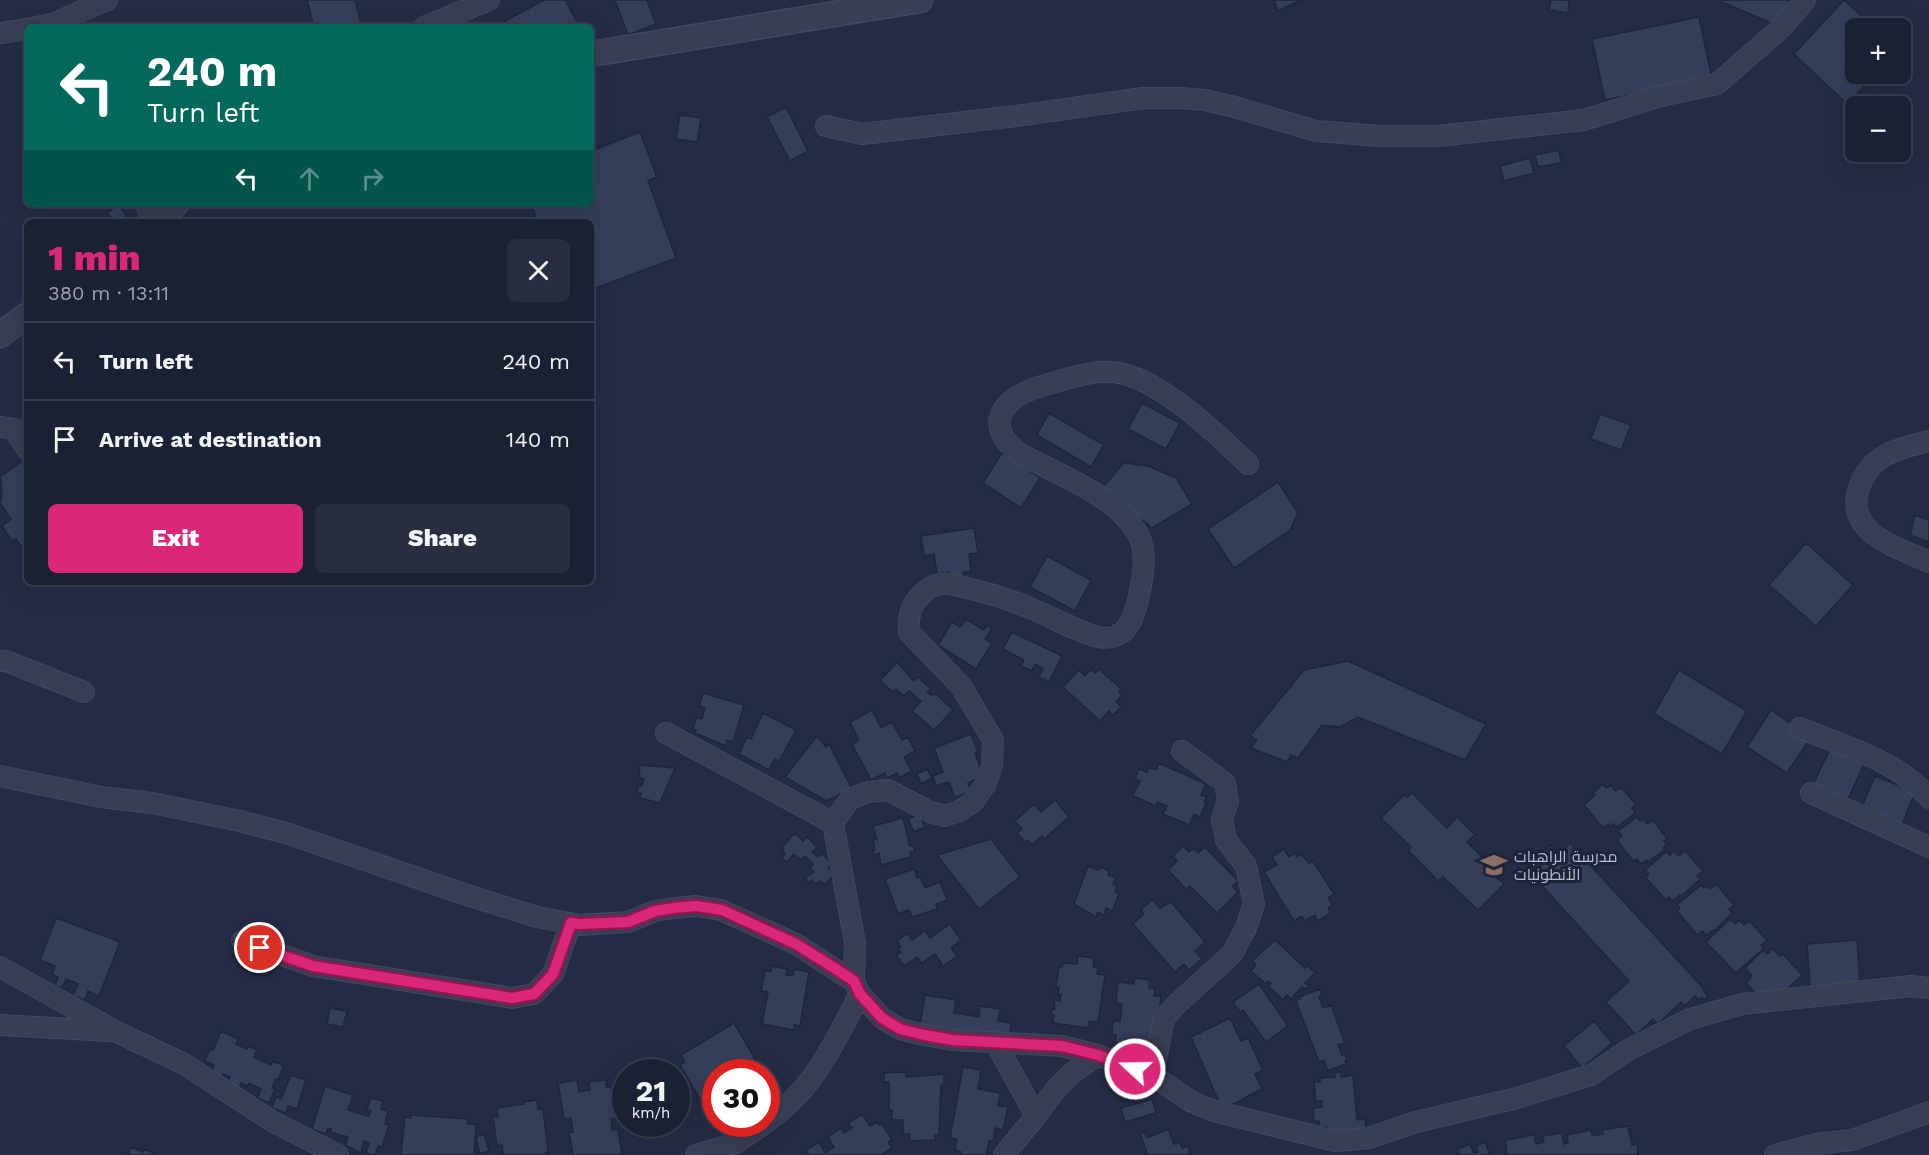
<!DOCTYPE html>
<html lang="en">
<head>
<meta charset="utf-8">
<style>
  body { margin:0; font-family:"Work Sans",Cairo,sans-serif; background:#282e40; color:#f1f3f6; height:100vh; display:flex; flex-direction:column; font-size:22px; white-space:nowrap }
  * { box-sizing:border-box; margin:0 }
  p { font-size:20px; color:#a0a3ac }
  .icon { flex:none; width:33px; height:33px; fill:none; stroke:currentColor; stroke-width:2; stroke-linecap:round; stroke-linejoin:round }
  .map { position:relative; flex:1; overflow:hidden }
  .drawer { position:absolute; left:24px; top:219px; width:570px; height:366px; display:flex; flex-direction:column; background:#1b2134; border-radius:9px; box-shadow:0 6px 24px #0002,0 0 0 2px #393e4f }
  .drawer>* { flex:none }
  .hud { position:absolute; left:24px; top:24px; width:570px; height:183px; border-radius:9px; box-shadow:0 6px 24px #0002,0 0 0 2px #393e4f; background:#00695c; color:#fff; overflow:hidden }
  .controls { position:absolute; left:1845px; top:18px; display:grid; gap:12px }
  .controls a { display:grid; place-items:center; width:66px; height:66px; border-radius:9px; background:#1b2134; box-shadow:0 6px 24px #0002,0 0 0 2px #393e4f; font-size:30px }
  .speed { position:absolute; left:612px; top:1059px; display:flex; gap:12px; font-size:30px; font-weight:700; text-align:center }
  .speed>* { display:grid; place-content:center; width:78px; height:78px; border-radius:50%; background:#1b2134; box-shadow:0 6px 24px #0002,0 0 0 2px #393e4f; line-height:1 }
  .speed small { font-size:15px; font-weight:400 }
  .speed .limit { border:9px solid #d22; background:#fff; color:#111 }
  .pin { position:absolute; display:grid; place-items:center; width:51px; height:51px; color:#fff; margin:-26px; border:3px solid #fff; border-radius:50%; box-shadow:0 2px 6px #0007 }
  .me { position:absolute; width:66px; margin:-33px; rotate:291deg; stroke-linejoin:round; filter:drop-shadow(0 0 4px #0008) }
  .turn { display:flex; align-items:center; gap:21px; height:126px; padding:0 24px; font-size:27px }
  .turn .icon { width:78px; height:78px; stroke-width:2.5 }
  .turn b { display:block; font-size:42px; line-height:51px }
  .lanes { display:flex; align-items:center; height:57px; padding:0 24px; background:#0003; justify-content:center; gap:30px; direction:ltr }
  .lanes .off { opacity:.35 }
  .round { display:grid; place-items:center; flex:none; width:63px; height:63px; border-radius:9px; background:#282e40 }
  .head { display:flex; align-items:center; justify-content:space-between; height:102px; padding:0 24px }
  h1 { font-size:36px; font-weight:800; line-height:45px; color:#db2777 }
  .primary-button { display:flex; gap:12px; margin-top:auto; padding:12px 24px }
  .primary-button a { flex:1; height:69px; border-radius:9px; background:#db2777; color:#fff; font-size:24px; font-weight:800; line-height:69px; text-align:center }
  .primary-button a+a { background:#282e40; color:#f1f3f6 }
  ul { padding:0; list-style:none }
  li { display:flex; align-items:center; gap:18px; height:78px; padding:0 24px; border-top:2px solid #393e4f }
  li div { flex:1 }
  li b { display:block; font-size:22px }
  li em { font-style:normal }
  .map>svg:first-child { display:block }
  .building { fill:#353f5b; stroke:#1f263b; stroke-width:1.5 }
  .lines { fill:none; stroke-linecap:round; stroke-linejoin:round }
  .minor-casing { stroke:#42485d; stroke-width:22 }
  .tertiary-casing { stroke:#42485d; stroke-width:27 }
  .minor { stroke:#383f54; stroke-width:20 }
  .tertiary { stroke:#383f54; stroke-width:24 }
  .route-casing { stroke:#8e194d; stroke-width:15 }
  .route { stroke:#db2777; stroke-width:10 }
  .labels { text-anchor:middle; stroke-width:6; stroke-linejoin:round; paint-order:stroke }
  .poi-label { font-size:16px; fill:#b6bbce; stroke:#1d2439; text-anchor:start }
</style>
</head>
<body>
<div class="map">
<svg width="1929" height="1155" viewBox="0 0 1929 1155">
  <rect width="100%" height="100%" fill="#242c45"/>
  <path class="building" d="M307,0H355L362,27H314Z
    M544,0H565L580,27H494Z
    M615,0H647L656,24L628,35Z
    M1274,0H1301L1278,11Z
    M1551,0H1569L1568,13L1549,10Z
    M1723,0H1790L1778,26L1722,2Z
    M1844,0L1874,28H1856V74H1876L1847,104L1794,54Z
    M1699,17L1712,78L1605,100L1592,39Z
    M786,107L808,151L790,161L767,117Z
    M680,115L701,118L697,142L676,139Z
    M640,132L657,177L648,181L676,258L591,290V222H538L531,204H591V151Z
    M1559,150L1561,163L1538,167L1535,155Z
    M1530,158L1534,173L1504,181L1500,166Z
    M119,205L128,218L122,222H114L107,213Z
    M1142,403L1180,423L1166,449L1128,429Z
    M1049,413L1104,445L1091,467L1037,435Z
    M1600,414L1631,425L1621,450L1591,439Z
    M1002,453L1040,478L1021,508L983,483Z
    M21,462L27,470V559L25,560L21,554L24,551L16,539L12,541L2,526L11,519L0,503L2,496L0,477Z
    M1124,463L1148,466L1176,478L1192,504L1152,528L1103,487Z
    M1278,482L1298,513L1290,530L1234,568L1208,529Z
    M1915,515L1929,520V542L1910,535Z
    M974,528L978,553L969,554L971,571L963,572V577L950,579L949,572L937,574L934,554L924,556L921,536Z
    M1806,543L1853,585L1816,626L1769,585Z
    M1047,556L1091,580L1075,611L1030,587Z
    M966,619L984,630L987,625L992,628L985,639L992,643L976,669L938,645L952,622L960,627Z
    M1012,632L1062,656L1049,682L1039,677L1043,668L1035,664L1032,671L1021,666L1024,660L1003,649Z
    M1348,661L1486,724L1465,760L1358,717L1340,727L1322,725L1298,758L1291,755L1287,762L1251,748L1257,740L1250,736L1304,670Z
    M897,662L914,681L918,677L931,689L927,692L932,696L935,693L953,710L934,730L912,711L921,701L909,691L904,696L896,689L893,692L880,681Z
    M1091,669L1095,673L1099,669L1121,689L1119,692L1122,695L1116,702L1121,707L1113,715L1109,711L1100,721L1063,687L1079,670L1085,676Z
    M1679,670L1747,711L1722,754L1654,714Z
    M703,693L744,705L733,742L727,740L726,746L695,733L696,730L693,729L696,718L702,719L705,708L699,706Z
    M872,710L881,728L892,722L902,740L908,737L915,751L904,757L912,771L899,778L897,773L887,778L885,773L871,780L852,744L859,740L850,722Z
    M1771,710L1811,737L1787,773L1747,747Z
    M763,713L796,730L779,761L775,759L769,770L739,754L747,737L751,739Z
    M971,734L978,752L975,753L983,776L968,783L971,791L955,798L949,782L936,786L933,776L943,772L934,748Z
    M817,736L826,747L829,744L852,789L826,801L785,777Z
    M1830,749L1865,762L1847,801L1812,787Z
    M1159,763L1206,784L1201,795L1207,797L1204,802L1206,803L1200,817L1194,814L1189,825L1163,814L1167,806L1157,802L1156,806L1133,796L1140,781L1135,779L1139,769L1147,772L1149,767L1156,770Z
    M640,765L675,768L660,803L640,798L641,793L637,792L638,786H642L644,779L639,777Z
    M927,769L932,778L921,784L917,774Z
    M1875,776L1915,792L1902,825L1861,809Z
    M1603,784L1606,788L1611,785L1616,791L1621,787L1636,805L1632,808L1635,813L1617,827L1614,824L1611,827L1608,824L1603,828L1584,805L1595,795L1593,793Z
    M1412,793L1447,828L1457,817L1475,835L1467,842L1490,865L1486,869L1504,884L1478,910L1443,877L1438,881L1408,850L1411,847L1381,818L1404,795L1407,797Z
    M1055,800L1069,817L1044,839L1042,836L1032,845L1028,840L1025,842L1017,833L1022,829L1015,821L1034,804L1041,812Z
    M919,814L925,827L914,832L908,819Z
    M1637,817L1640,821L1643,819L1647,824L1653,820L1667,839L1664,841L1667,845L1663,848L1664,850L1648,862L1646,860L1641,864L1637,859L1633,861L1617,840L1622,836L1618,831Z
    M903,818L910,846L913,845L915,851L910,852L911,857L881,865L879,853L874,855L873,850H875L873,840L877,839L873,826Z
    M795,833L803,841L807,837L817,847L812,852L818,857L821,853L832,864L828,868L834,874L825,885L820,881L816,884L812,880L810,883L805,878L814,872L810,868L813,864L805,856L801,860L794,854L787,862L782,858L785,854L782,851L784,849L782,847Z
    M991,839L1020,877L979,909L937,855Z
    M1570,843L1704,989L1703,990L1708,997L1705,1000L1702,997L1699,1000L1695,996L1685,1006L1681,1002L1658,1024L1653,1019L1636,1035L1606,1002L1629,981L1532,875L1541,866L1535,860L1551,845L1559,854Z
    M1183,846L1189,852L1193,848L1198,853L1205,847L1238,881L1232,886L1238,892L1217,913L1190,886L1186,889L1168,870L1177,861L1173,856Z
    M1284,849L1289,857L1295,853L1297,857L1301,854L1309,863L1313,861L1334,894L1328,898L1333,905L1328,908L1331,913L1318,921L1315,915L1305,921L1302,916L1294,921L1264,872L1277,865L1272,857Z
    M1667,851L1670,855L1674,851L1679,856L1685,851L1703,871L1697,876L1700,879L1682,896L1680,895L1673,901L1669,897L1666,900L1645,877L1649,874L1645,870Z
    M1088,866L1098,870L1100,867L1109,871L1108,875L1116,878L1113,884L1117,886L1115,892L1119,894L1112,911L1106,908L1104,915L1098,912L1096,917L1074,904Z
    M914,869L917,878L920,877L925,888L940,882L947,900L936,904L937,909L912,917L909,910L898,914L885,879Z
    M1716,884L1734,905L1729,909L1732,913L1714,931L1713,930L1706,935L1702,931L1697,935L1677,911L1680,908L1677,905L1701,885L1704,888L1707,885L1710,889Z
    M1152,900L1160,908L1171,902L1205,942L1195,951L1202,959L1189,970L1184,964L1175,972L1133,924L1144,914L1141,910Z
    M56,918L120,942L99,996L88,991L85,1000L73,996L78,984L66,979L62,988L55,986L58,977L52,974L55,966L40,960Z
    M1730,919L1735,924L1739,920L1744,925L1749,921L1767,940L1761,945L1764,948L1736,973L1706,942Z
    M950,924L961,940L951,948L957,956L943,966L935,954L922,963L917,957L904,966L896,955L901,952L898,949L901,947L897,941L907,933L912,940L925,931L930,938Z
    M1275,940L1305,968L1307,965L1315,973L1305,983L1309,986L1306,989L1302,987L1291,999L1287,995L1283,1000L1268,986L1271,983L1268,981L1266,984L1251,971L1256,965L1252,961Z
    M1857,940L1860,984L1810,987L1807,944Z
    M1773,949L1780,956L1782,953L1802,975L1779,997L1761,998L1746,983L1752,976L1745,968L1763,950L1767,954Z
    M1078,956L1094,958L1093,967L1098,968L1097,974L1105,975L1098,1022L1089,1021L1088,1028L1053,1023L1054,1015H1051L1052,1008L1055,1009L1054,1000L1060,1001L1061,994H1058L1059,987H1056L1059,967H1062L1063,963L1077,964Z
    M772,966L787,969L786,975L793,976L794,969L809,972L800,1026L794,1025V1030L762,1024L768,992L761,991L765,971L771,972Z
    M1135,978L1150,980L1149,988H1155L1154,996H1161L1156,1045L1147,1044L1146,1054L1123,1052L1124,1044L1115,1043L1116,1035L1112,1034L1113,1021L1120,1022L1122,1004L1116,1003L1118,982L1134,984Z
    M1259,984L1288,1026L1266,1042L1243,1010L1240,1012L1233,1002Z
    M1320,989L1322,996L1319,997L1323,1008L1331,1005L1345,1043L1338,1045L1342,1055L1345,1054L1347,1060L1345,1061L1346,1064L1328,1071L1324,1060L1319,1062L1296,1001L1300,999L1299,997Z
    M925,995L956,1000L954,1013L979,1017L980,1006L1000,1009L998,1021L1011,1023L1009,1040L920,1026Z
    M330,1008L347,1011L343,1027L327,1024Z
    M1230,1018L1241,1041L1248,1038L1263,1070L1255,1074L1262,1089L1244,1098V1099L1222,1109L1191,1037Z
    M1594,1021L1612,1043L1582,1068L1564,1046Z
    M734,1023L760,1067L752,1071L753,1072H716V1104L706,1110L680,1065L685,1062L681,1055Z
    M221,1031L238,1039L236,1044L247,1049L248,1046L257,1050L254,1057L271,1065L273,1061L284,1066L278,1080L276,1079L272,1088L275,1089L269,1103L257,1098L261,1089L249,1083L247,1086L241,1083L238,1091L226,1086L230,1077L223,1074L220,1080L209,1075L214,1065L205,1061L210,1049L213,1050Z
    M963,1067L981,1070L978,1089L1000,1093L998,1106L1008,1107L1003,1130L995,1128L993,1141H989L986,1155H961V1152L955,1150L957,1139L950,1138Z
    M906,1072V1077L944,1074V1085L941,1086L939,1135H935V1140L910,1141V1134H903V1120H892V1110H889V1082H884V1073Z
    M1341,1072V1077L1353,1075L1357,1120L1365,1119L1366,1130L1327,1133V1127H1320L1319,1121H1314L1313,1108L1322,1107V1101L1316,1102L1314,1082H1320V1078L1335,1077L1334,1073Z
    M291,1075L306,1080L297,1109L288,1106L286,1113L272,1108L276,1097L281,1099Z
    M577,1080L579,1092L590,1090L589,1082L606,1080L607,1087H611L616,1118L611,1119L612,1130L618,1129L622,1155H573L569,1132H573L571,1118L564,1119L558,1083Z
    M325,1086L353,1095L348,1110L369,1116L371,1111L367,1110L371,1098L383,1101L381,1109L388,1111L385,1124L389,1125L382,1147L378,1146L375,1155L366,1153L369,1143L364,1141L361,1153L345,1145L348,1137L330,1132L331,1129L328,1128L326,1134L312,1129Z
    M1152,1099L1156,1113L1125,1122L1121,1108Z
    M537,1100L538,1109H543L548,1152H546V1155H503L502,1145L497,1146L493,1117H498L497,1108L524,1104V1102Z
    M862,1114L870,1126L877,1122L879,1125L882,1124L892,1140L888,1142L892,1148L881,1155H809L806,1150L819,1142L825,1153L834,1147L828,1137L841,1128L844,1133L852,1128L848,1123Z
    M411,1115L468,1119L467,1124H476L474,1155H401L405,1117L411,1118Z
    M1628,1126L1632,1145L1637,1144L1638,1155H1507L1505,1140L1534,1135L1536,1144L1544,1142L1543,1136L1562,1133L1564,1144L1568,1143L1567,1135L1591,1130L1592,1136L1603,1134L1602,1130Z
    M1168,1129L1174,1144L1180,1142L1182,1148L1188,1146L1191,1155H1148L1140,1134L1145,1132L1147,1138Z
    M484,1134L489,1151L480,1154L476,1137Z
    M1485,1142L1490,1155H1460L1458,1149L1470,1144L1474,1153L1478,1152L1476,1146Z
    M131,1147L143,1152V1149L154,1153L153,1155H128Z"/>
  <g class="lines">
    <g class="minor-casing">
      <path id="minor" d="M36,27L52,24L107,0
        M424,27L489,0
        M0,33L27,29
        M826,126L862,134L1016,116L1143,98H1181L1204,100L1231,106L1316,131L1379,136H1438L1584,120L1661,96L1717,84L1781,28L1805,0
        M146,204L152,222
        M0,427L14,429L27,449
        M1929,441C1914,445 1894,449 1881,458C1860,473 1847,504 1865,526C1877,542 1910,553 1929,562
        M0,661H6L84,692
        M1800,728C1844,746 1897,760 1929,798
        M666,733L833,823
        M0,776L101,797L152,803L240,821L289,834L470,896L537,917L580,925L628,922L655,911L674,908L696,906L721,910L796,944L836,970L854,981L860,994L882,1018L900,1029L924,1035L953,1040L1062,1046L1098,1055L1153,1076L1192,1102L1217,1112L1336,1141L1369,1138L1416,1122L1517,1098L1591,1075L1628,1050L1690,1019L1742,1004L1911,986L1929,988
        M1811,793L1929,847
        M242,941L313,966L512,998L534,994L553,974L571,923
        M0,967L117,1032L184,1064L272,1121L338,1155
        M854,981L855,943L833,823L850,799L868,792L888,790L930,812L945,816L959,811L973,802L985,785L992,766L993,740L961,686L909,632C908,617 910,606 921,595C925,591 931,586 936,585C946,582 957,585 967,588C989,593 1011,600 1032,609C1054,618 1075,631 1098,637C1107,639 1117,637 1124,631C1135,619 1138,601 1141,585C1144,569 1146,552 1139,536C1132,523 1121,511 1109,503C1089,487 1064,477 1042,465C1032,460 1019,455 1011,446C1004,440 997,428 1000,418C1005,399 1027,390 1045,385C1066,379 1099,368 1120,373C1163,382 1217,434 1248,464
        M0,1025L109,1031
        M995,1042L1036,1116
        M1153,1076L1164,1018L1178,1003L1232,954L1246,928L1254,904L1246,866L1226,840L1222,819L1228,801L1225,783L1182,751
        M766,1122C814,1090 834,1043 860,994
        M696,1155L736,1143L764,1124
        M1004,1155L1036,1116L1056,1089L1072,1073L1098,1055
        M1775,1155L1816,1144L1852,1140L1929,1112"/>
    </g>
    <g class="tertiary-casing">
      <path id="tertiary" d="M591,54L920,0
        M152,222L176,204
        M0,335L27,315"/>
    </g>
    <use href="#minor" class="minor"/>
    <use href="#tertiary" class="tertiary"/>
  </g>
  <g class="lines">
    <g class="route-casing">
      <path id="route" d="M260,948L313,966L512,998L534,994L553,974L571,923L580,924L628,922L655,911L674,908L696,906L722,910L796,944L836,969L854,981L860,994L882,1018L900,1029L924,1035L953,1040L1062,1046L1098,1055L1135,1069"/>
    </g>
    <use href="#route" class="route"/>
  </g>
  <defs>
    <g id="school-bare" transform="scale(2.07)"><path d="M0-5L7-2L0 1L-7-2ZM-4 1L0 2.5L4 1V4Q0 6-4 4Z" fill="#8d6e63" stroke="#1d2439" stroke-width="2.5" paint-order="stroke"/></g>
  </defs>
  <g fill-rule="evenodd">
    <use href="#school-bare" x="1494" y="865"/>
  </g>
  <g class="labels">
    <g class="poi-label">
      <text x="1514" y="862">مدرسة الراهبات<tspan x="1514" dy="18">الأنطونيات</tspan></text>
    </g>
  </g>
</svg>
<div class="controls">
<a>+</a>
<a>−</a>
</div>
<div class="speed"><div>21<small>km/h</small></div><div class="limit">30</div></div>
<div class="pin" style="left:260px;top:948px;background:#d93025"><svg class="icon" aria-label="arrive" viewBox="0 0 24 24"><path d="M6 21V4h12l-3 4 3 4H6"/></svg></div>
<svg class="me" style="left:1135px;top:1069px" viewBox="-20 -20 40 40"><circle r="17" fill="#db2777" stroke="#fff" stroke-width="3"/><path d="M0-11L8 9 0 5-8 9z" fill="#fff"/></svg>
<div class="hud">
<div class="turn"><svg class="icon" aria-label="left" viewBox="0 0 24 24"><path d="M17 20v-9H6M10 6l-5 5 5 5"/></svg><div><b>240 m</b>Turn left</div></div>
<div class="lanes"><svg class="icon" aria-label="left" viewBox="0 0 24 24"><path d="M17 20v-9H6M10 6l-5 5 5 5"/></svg><svg class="icon off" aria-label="ahead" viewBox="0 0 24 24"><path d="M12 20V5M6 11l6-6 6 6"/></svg><svg class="icon off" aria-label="right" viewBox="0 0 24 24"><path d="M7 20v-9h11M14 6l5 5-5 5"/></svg></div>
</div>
<section class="drawer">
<div class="head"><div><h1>1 min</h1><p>380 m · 13:11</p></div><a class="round"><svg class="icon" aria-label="close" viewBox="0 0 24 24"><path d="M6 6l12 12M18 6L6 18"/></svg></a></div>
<ul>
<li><svg class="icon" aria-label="left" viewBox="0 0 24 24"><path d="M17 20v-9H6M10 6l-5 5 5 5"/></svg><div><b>Turn left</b></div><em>240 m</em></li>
<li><svg class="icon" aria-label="arrive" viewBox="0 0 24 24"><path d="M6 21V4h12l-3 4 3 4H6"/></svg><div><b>Arrive at destination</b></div><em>140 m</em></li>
</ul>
<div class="primary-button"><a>Exit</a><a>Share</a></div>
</section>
</div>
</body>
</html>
